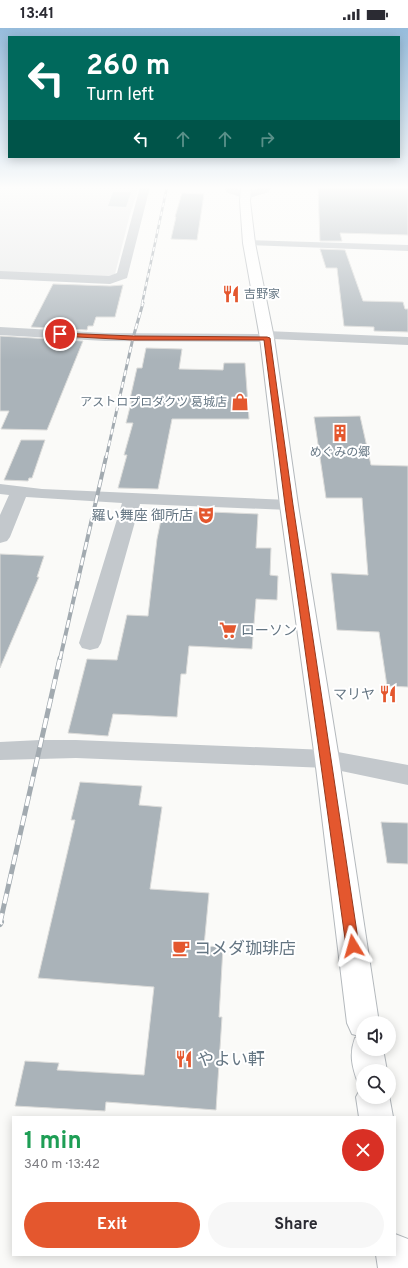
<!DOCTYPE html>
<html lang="en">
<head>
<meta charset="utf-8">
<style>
  body { margin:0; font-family:Overpass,"Noto Sans JP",sans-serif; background:#f7f7f7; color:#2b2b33; height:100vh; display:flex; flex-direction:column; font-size:15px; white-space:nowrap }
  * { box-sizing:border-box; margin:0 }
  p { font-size:13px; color:#7c7c81 }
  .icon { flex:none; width:22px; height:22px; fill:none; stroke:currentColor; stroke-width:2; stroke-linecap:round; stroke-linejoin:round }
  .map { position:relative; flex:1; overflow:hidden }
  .side { position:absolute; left:12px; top:1088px; width:384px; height:140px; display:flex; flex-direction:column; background:#fff; border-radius:0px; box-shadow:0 2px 10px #0003 }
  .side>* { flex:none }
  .hud { position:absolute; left:8px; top:8px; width:392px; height:122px; border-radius:0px; box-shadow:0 2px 10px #0003; background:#00695c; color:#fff; overflow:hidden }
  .buttons { position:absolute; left:356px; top:988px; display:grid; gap:8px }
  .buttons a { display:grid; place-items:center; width:40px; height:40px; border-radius:50%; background:#fff; box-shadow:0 2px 10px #0003; font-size:20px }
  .pin { position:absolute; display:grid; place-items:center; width:34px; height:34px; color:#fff; margin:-17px; border:2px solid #fff; border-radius:50%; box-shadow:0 1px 4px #0007 }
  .me { position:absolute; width:44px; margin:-22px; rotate:352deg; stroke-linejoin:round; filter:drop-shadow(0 0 3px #0008) }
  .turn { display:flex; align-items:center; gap:14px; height:84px; padding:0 12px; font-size:18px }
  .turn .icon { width:52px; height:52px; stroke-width:2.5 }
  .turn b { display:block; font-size:28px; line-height:34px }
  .lanes { display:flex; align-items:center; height:38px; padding:0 12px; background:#0003; justify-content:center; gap:20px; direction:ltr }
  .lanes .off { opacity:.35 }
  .round { display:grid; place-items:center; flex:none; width:42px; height:42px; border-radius:21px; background:#f7f7f7 }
  .head { display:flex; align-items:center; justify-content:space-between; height:68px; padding:0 12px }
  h1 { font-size:24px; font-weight:700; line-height:30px; color:#1e9e55 }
  .button { display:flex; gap:8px; margin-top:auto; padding:8px 12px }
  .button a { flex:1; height:46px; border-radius:24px; background:#e4572e; color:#fff; font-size:16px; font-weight:700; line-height:46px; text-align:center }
  .button a+a { background:#f7f7f7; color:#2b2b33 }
  .status { display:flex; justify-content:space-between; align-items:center; height:28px; padding:0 20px; background:#fff; direction:ltr }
  .status svg { height:11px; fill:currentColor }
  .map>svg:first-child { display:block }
  .built { fill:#e8e9e9 }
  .water { fill:#bbc7cb }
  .building { fill:#aab3b9; stroke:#dcdcda }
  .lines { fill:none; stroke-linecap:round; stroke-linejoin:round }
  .trunk-casing { stroke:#b4b9bd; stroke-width:2 }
  .minor { fill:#c3c8cc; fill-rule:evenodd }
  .tertiary { fill:#c3c8cc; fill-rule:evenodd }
  .trunk { fill:#fff; fill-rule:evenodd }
  .rail-far4-casing { stroke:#a2aab0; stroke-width:2.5 }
  .rail-far3-casing { stroke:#a2aab0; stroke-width:3 }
  .rail-far2-casing { stroke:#a2aab0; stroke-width:4 }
  .rail-far1-casing { stroke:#a2aab0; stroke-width:5 }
  .rail-casing { stroke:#a2aab0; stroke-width:6 }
  .rail-far4 { stroke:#fff; stroke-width:1.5; stroke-dasharray:4.5; stroke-linecap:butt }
  .rail-far3 { stroke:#fff; stroke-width:2; stroke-dasharray:6; stroke-linecap:butt }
  .rail-far2 { stroke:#fff; stroke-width:2.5; stroke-dasharray:8; stroke-linecap:butt }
  .rail-far1 { stroke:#fff; stroke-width:3.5; stroke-dasharray:10; stroke-linecap:butt }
  .rail { stroke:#fff; stroke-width:4.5; stroke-dasharray:14; stroke-linecap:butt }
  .route { fill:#e4572e; stroke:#94391e }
  .labels { text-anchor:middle; stroke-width:4; stroke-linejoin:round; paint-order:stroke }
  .far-poi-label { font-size:12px; fill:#657683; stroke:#fff; text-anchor:start }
  .poi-label { font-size:14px; fill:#657683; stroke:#fff; text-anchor:end }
  .near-poi-label { font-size:17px; fill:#657683; stroke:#fff; text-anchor:start }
</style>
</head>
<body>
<div class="status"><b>13:41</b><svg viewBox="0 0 49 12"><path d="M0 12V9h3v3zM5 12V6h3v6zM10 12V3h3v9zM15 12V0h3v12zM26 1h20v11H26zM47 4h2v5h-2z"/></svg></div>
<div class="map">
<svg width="408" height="1240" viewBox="0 0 408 1240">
  <rect width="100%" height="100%" fill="#fafaf8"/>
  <path class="built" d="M0,159H139L130,186L115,246L107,249L0,245Z"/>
  <path class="water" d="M113,164H131L126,179L108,178Z"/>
  <path class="building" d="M318,159H408V207L340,205L342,213H320Z
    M182,165L204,166L197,212L171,211L176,189H175Z
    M320,221L345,222L363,273L403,274L405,281H408V304L374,303V299L344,298L337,240H326Z
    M53,256L110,258L123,257L115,289H96L93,298H88L87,302L31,299Z
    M0,308L83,313L47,402L1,401L9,383H0Z
    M146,320L182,321L179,341L223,342L224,335H245L249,391H172L158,461L118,460L127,427H124L133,395H126L132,371H130L137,340H142Z
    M360,388L371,437L408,438V659L387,658L379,604L337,602L331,545L368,547L362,470H326L314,389Z
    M21,412H45L32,450H29L28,453L4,452Z
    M163,482L258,486L256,520H271L270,547L278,548L277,572L256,571L252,621L189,618L186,646H181L177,689L113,686L108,708L68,705L87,631L117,632L127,587L148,588L157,511Z
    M0,526L44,528L37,549H39L0,640Z
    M80,754L142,758L139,777L162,779L150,861L209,865L204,918L223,919L219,989H222L216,1082L106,1074L105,1083L15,1078L25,1033L59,1035L57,1042L144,1047L154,959L38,950L75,792H71Z
    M381,794L408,795V836L387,835Z"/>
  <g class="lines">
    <g class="trunk-casing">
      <path id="trunk" d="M241,159H251L250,173L255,215L274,310L298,477L339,731L379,995H363V1021H383L387,1043H363V1069H389V1067L393,1089H359L356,1069L363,1056L358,1055C352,1039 349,1026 355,1010L359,1008L352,1006L347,995L315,731L280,477L260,310L243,215L240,173Z
        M395,1206L408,1211V1240H378L376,1227H395Z"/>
    </g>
    <path class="minor" d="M140,159H150L127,250L110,256L0,251V243L109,248L117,245Z
      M225,159H235V160L246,165L261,159H271L269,164L246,171L226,164Z
      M0,299L105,305L260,306L266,303L408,309V317L273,311L267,314L105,313L0,307Z
      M0,456L42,461L289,472L295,473L298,477L295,481L289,482L140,476L101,615L98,620L90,622L82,620L79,615L122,475L26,469L10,509L7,513L0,515V487L9,467L0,466Z
      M40,712H76L327,722L408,737V757L327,740L76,730L0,732V714Z"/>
    <path class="tertiary" d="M249,212L408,217V223L245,217L243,215L245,213Z"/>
    <use href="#trunk" class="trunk"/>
    <g class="rail-far4-casing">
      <path id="rail-far4" d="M142,276L167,159"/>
    </g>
    <g class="rail-far3-casing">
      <path id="rail-far3" d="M106,430L133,310L143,275"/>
    </g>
    <g class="rail-far2-casing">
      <path id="rail-far2" d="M60,631L106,429"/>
    </g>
    <g class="rail-far1-casing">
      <path id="rail-far1" d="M0,895L60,630"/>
    </g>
    <g class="rail-casing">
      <path id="rail" d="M0,896L1,894"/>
    </g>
    <use href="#rail-far4" class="rail-far4"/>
    <use href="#rail-far3" class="rail-far3"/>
    <use href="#rail-far2" class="rail-far2"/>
    <use href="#rail-far1" class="rail-far1"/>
    <use href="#rail" class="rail"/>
  </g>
  <linearGradient id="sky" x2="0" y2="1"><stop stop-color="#96bcdc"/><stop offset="0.48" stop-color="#fdfdfc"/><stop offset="1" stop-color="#fdfdfc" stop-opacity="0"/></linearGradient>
  <rect width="408" height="332" fill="url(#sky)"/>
  <path class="route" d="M58,305L133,308L267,309L270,310L293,477L359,918L357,922L353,923L348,922L346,918L285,477L264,312H133L60,308H58Z"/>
  <defs>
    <g id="restaurant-bare" transform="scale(1.38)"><path d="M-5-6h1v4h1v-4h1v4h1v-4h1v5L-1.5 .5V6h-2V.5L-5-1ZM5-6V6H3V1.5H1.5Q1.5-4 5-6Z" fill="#e4572e" stroke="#fff" stroke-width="2.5" paint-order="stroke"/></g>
    <g id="shop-bare" transform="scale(1.38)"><path d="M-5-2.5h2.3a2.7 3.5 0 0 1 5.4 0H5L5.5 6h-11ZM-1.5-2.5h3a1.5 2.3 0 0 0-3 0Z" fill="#e4572e" stroke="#fff" stroke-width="2.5" paint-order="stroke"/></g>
    <g id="building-bare" transform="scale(1.38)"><path d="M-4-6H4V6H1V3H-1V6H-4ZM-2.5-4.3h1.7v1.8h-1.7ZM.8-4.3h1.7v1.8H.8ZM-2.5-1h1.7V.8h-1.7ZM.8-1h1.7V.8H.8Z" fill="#e4572e" stroke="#fff" stroke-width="2.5" paint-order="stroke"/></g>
    <g id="theatre-bare" transform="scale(1.38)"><path d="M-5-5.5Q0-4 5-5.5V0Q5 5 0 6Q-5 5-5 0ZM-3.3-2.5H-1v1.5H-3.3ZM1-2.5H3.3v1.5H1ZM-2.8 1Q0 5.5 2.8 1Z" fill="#e4572e" stroke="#fff" stroke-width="2.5" paint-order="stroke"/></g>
    <g id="supermarket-bare" transform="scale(1.38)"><path d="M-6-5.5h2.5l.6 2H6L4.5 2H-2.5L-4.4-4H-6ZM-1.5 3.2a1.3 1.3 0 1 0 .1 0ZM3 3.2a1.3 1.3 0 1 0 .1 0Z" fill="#e4572e" stroke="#fff" stroke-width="2.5" paint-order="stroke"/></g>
    <g id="cafe-bare" transform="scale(1.38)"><path d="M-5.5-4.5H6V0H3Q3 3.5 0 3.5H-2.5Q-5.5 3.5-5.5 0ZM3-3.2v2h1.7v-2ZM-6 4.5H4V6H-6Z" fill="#e4572e" stroke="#fff" stroke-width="2.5" paint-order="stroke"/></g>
  </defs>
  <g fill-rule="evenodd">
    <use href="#restaurant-bare" x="231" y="266"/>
    <use href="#shop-bare" x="240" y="374"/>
    <use href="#building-bare" x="340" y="405"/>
    <use href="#theatre-bare" x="206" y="487"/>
    <use href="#supermarket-bare" x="228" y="602"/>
    <use href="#restaurant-bare" x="388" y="666"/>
    <use href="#cafe-bare" x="181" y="920"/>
    <use href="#restaurant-bare" x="184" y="1031"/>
  </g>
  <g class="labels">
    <g class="far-poi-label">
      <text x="244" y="270">吉野家</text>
      <text x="227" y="378" text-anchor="end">アストロプロダクツ 葛城店</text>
      <text x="340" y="428" text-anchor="middle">めぐみの郷</text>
    </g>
    <g class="poi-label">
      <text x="193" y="492">羅い舞座 御所店</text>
      <text x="241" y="607" text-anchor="start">ローソン</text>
      <text x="375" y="671">マリヤ</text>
    </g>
    <g class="near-poi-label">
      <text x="194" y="926">コメダ珈琲店</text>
      <text x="197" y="1037">やよい軒</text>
    </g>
  </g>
</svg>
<div class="buttons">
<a><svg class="icon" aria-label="sound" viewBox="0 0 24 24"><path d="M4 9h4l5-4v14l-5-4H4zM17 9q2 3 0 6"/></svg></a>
<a><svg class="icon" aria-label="search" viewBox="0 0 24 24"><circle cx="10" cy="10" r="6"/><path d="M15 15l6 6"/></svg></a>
</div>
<div class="pin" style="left:60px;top:306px;background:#d93025"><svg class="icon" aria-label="arrive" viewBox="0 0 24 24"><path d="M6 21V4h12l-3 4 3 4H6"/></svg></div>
<svg class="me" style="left:353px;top:918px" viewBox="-20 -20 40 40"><path d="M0-17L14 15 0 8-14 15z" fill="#e4572e" stroke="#fff" stroke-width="4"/></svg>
<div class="hud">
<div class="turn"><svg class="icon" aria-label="left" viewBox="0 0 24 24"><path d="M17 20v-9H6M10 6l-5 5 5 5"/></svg><div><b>260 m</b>Turn left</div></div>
<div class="lanes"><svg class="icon" aria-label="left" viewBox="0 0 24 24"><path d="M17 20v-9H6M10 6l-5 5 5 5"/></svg><svg class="icon off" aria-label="ahead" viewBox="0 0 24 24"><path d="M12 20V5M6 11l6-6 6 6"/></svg><svg class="icon off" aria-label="ahead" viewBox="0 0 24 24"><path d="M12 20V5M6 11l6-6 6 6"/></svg><svg class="icon off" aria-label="right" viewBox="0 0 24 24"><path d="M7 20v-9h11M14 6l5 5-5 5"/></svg></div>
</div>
<section class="side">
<div class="head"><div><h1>1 min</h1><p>340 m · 13:42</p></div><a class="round" style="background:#d93025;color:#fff"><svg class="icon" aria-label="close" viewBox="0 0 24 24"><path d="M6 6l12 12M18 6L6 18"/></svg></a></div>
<div class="button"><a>Exit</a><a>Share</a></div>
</section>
</div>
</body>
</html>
